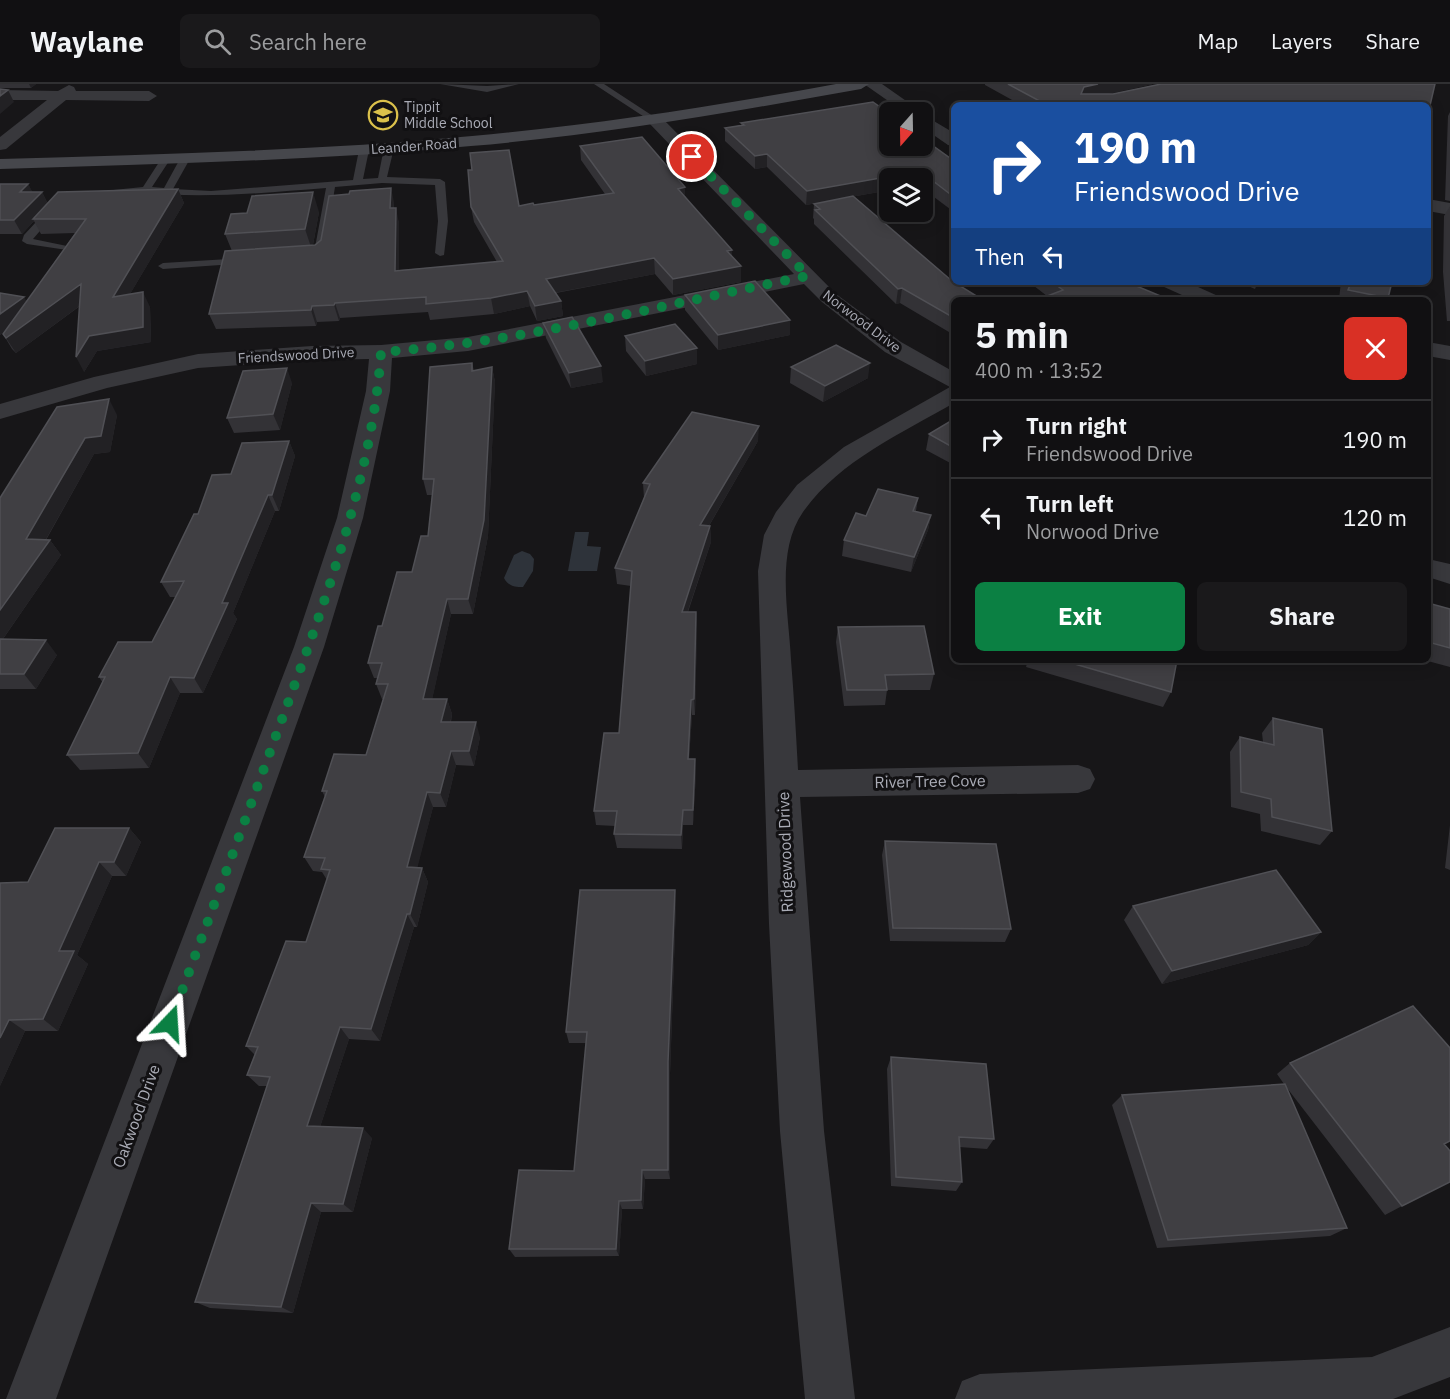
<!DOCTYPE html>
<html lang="en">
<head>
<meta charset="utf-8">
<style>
  body { margin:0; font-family:"IBM Plex Sans",sans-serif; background:#1a191b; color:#f1f3f6; height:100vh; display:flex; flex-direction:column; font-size:22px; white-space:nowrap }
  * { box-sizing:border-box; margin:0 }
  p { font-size:20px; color:#9c9d9f }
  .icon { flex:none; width:33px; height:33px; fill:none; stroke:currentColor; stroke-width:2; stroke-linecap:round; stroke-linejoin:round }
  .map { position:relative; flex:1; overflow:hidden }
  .panel { position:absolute; left:951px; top:213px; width:480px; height:366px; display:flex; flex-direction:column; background:#111012; border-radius:9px; box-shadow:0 3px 15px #0003,0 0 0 2px #303032 }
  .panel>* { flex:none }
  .banner { position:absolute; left:951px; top:18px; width:480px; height:183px; border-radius:9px; box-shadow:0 3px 15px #0003,0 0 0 2px #303032; background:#1a4fa0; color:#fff; overflow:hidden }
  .needle { width:39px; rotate:200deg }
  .tools { position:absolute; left:879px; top:18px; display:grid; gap:12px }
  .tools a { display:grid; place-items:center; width:54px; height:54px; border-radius:9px; background:#111012; box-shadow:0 3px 15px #0003,0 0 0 2px #303032; font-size:30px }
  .pin { position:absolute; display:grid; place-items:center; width:51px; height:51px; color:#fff; margin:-26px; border:3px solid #fff; border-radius:50%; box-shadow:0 2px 6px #0007 }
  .me { position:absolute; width:66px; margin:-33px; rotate:20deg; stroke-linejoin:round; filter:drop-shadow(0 0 4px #0008) }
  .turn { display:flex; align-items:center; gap:21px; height:126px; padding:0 24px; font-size:27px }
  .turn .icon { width:78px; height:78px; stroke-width:2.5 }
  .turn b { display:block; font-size:42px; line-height:51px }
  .then { display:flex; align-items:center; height:57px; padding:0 24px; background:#0003; gap:12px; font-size:22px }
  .round { display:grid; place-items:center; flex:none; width:63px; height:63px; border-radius:9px; background:#1a191b }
  .summary { display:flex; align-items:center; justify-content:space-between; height:102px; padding:0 24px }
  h1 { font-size:36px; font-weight:800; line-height:45px }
  .button { display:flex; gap:12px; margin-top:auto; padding:12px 24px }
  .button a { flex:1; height:69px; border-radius:9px; background:#0b8043; color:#fff; font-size:24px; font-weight:800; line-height:69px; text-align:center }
  .button a+a { background:#1a191b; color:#f1f3f6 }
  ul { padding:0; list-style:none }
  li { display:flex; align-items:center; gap:18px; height:78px; padding:0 24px; border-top:2px solid #303032 }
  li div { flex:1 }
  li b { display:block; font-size:22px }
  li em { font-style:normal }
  header { display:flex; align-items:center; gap:36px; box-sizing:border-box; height:84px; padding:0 30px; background:#111012; border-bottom:2px solid #303032 }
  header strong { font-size:28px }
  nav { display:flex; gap:33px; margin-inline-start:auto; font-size:21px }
  .search { width:420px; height:54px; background:#1a191b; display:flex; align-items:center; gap:15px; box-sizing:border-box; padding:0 21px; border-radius:9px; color:#9c9d9f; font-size:22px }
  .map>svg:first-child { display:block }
  .water { fill:#2e333a }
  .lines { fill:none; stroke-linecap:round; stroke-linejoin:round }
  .service { fill:#38383c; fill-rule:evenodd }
  .minor { fill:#38383c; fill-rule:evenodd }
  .secondary { fill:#46474c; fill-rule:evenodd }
  .wall { fill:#333236 }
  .shaded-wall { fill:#222124 }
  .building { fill:#403f43; stroke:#505055; stroke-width:1.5 }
  .route { stroke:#0b8043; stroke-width:10; stroke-dasharray:0 18 }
  .labels { text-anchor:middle; stroke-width:6; stroke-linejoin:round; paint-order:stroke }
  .far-poi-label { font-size:14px; fill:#aaacb6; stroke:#121113; text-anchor:start }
  .far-street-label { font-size:14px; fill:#aaacb6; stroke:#121113 }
  .street-label { font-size:16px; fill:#aaacb6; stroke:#121113 }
</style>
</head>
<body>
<header>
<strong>Waylane</strong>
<div class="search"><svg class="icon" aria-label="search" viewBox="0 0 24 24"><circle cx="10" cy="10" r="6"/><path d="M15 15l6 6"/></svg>Search here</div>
<nav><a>Map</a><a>Layers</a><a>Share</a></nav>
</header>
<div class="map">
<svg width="1450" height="1315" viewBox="0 0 1450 1315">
  <rect width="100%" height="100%" fill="#171618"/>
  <path class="water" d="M575,448H589L587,462L601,463L597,487H568Z
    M522,467L530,470L534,475L533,487L523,503C515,503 508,502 504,494L514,471Z"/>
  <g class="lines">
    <path class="service" d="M440,0L487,2L519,0L487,8Z
      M594,0H604L659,36L652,38Z
      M389,61L394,64L387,93L440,95L445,98L448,137L444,171L440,172L435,169L438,137L435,101L382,99L335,103L324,171L311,176L306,173L314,169L326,104C263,109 200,115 138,108C126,107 108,117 98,110L103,107L143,103L163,72L166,71L171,74L152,103L164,104L181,73L186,70L191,73L173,105L211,107L353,96L359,66L364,63L369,66L363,95L378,94L384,64Z
      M49,124L58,126L33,155L67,162V166L27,160L22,157L24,151Z
      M245,174L250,177L249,179L163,185L158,182L163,179Z"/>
    <path class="minor" d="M864,0H882L922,28H904Z
      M69,1L74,3L76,7H149L157,12L149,17L66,16L6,65L0,66V53L47,16H0V6L58,7Z
      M922,30L954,49V62L948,61L922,43Z
      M655,31L661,33L836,210L901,258L954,288V319C902,349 839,377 803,428C775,468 789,530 791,576C794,613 796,649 798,686L1078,681L1090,685L1095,695L1090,705L1078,709L800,713L824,1047L855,1315H805L780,1047L769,840L758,487L764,451L776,428L797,401L844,363L950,303L885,268L822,218L804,200L468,267L392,274L390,307L363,434L324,563L56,1315H6L294,563L337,434L366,307L369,275L312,276L198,284L107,304L0,335V320L94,293L198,270L312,262L381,261L468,253L794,190L649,39L647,36Z
      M1428,115L1450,119V131L1428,127Z
      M1159,198H1187L1218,212L1222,216H1193L1162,202Z
      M1428,258L1450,262V276L1428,272Z
      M1428,475L1450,480V500L1428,493Z
      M1450,1243V1293L1393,1315H955L962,1297L980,1290L1372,1273Z"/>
    <path class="secondary" d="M836,0H869L861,5C732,28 602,51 471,62C314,77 157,80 0,85V75C157,70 315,67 472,52C594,41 715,22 836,0Z"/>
  </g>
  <path class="wall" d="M0,0H36L31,4H0Z
    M985,0H1153L1106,10L1428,21H1021L985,1Z
    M1450,28V117L1445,116L1448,32Z
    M741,39L954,77V128L922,104V94H890V106L806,121L767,83L755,85L725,57V44L741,41Z
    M580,62L685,103V112L732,173L741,182V198L673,211L655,190L556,209L561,217L563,232L537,237L530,222L494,230L430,236L428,228L340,234L339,237L317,238L316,242L216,245L209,230L232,167L225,150L247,129L319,128L313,161H315L394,118V124L399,139V186L497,178L474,138L471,123L534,121L605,110L581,76Z
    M0,100H28L32,108H42L48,120L178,105L184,119L130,210L150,223L151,258L97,267L84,288L80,222L16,269L12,265L3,250L5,247L0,251V209L27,217L75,149L41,150L34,137L22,150H0Z
    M814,120L952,197L954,216V251L900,219L896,220L814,140V135L813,134Z
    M1450,122V237H1447L1443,188L1444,132Z
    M1029,198H1127L1047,212Z
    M1239,198H1258L1255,205Z
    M1341,198H1392L1387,216H1342L1339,215Z
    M685,211L790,236V251L718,266L685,226Z
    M543,239L603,298L571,304L546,254Z
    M625,252L697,264V280L646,292L626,267Z
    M472,279L474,287L492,283L495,298L488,452L473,530H451L432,615H447L452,630L451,638L480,653L474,682L456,681L446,723H433L417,783L422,784L428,798L417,843H414L380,957L349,955L320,1043L372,1054L353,1128H321L293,1229L210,1224L195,1218L267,1002H259L247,991L255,971L246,962L306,858L327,796L322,788L313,787L304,773L325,713L322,707L366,671L383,615H382L376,600L377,594H374L368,579L382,542L412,488L428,452L432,411H427L423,395Z
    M791,283L868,294L823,318L790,299Z
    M292,299L280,346L234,349L227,334Z
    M117,331L110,368L94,370L46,456H50L61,471L3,555L57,571L36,605H0V414Z
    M954,335V381L926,366L929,350Z
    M289,357L295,372L279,427H275L233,529L237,535L203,609H180L149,684L80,686L67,671L103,599L99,593L152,558L176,513H170L161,498L198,430L231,390Z
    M758,357L709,442H710L711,458L688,528H696L697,544L695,631H692L689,675L696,689L693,741H683L682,765L617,764L614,750L615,742L596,741L594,727L619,649L631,502L617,500L615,484L644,414L643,399Z
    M918,414L916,427L931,431L928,446L911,488L842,472L844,456L866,432Z
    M1428,519L1450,525V583L1424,576H1428Z
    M838,543L934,590L930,606H887L885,621L844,622L836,558Z
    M1028,576H1177L1171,608L1163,623L1026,583Z
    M1273,634L1332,747L1320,761L1261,747L1260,730L1231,723L1230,668L1240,653L1263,658L1262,649Z
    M1450,741V786L1445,784Z
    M129,744L141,758L126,792H112L77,871L88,880L58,947H25L0,1002L28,798Z
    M885,757L1011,845L1005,858L890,857L882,771Z
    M676,819L670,990V1095H645L643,1125H622L619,1172L515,1173L509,1165L574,1087L586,959H569L566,948Z
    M1133,822L1321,848L1308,861L1162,900L1124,836Z
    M891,973L994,1055L987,1065L959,1063L962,1098L956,1107L891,1102L887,985Z
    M1290,979L1445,1060L1402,1122L1385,1131L1287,1004L1347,1144L1330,1152L1157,1164L1112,1021L1122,1011L1284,1000L1277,990Z"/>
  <path class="shaded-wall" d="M29,0H36L31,4Z
    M1098,0H1153L1081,16V10L1084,3Z
    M8,6L14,18L0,30V12Z
    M767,70V83L755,85V72Z
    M920,87L919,94H890V106L806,121L807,107Z
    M28,100L36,114L42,108L49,122L33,135L34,137L22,150L14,136L20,108Z
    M685,103V118L678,105Z
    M391,104L394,118L393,139L390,124Z
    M178,105L184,119L120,227L113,213Z
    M313,108L319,128L312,166L305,145Z
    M396,124L399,139V202L395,187Z
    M732,166V181L727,167Z
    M654,174L655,190L548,210L546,195Z
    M741,182V198L673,211V195Z
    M81,200L89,215L16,269L6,254Z
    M902,204L900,219L896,220L898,205Z
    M527,207L530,222L494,230L491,214Z
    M143,208L150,223L151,258L97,267L84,288L76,273L89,252Z
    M24,213L33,228L0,251V230Z
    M561,217L563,232L537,237L535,222Z
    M335,219L340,234L339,237L334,221Z
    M312,222L317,238L316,242L311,226Z
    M790,236V251L718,266V251Z
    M697,264V280L646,292L645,277Z
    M870,279L868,294L823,318L825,302Z
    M601,282L603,298L571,304L569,289Z
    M492,283L495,298L488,452L473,530L468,515Z
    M287,284L292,299L280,346L273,330Z
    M109,315L117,331L110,368L94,370L37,471L26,455Z
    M759,342L758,357L700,457V441Z
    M289,357L295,372L279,427L272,411Z
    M268,411L275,427L233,529L237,535L203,609L194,594L222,519Z
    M931,431L928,446L911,488L914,473Z
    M710,442L711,458L682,544V528Z
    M50,456L61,471L0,559V526Z
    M447,515L451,530L429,630L423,615Z
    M696,528L697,544L695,631L694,615Z
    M46,556L57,571L36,605L24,590Z
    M170,593L180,609L149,684L138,669Z
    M447,615L452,630L447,653L441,638Z
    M691,616L692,631L688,689V675Z
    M476,638L480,653L474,682L469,667Z
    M451,667L456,681L446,723L440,709Z
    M695,675L696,689L693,741V726Z
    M427,708L433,723L414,797L407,783Z
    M683,726V741L682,765L681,751Z
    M129,744L141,758L126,792L114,778Z
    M99,778L112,792L77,871L88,880L58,947L43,935L59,867Z
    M422,784L428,798L417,843L410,830Z
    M675,806L676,819L670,990V1095L668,1086V978Z
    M407,830L414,843L380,957L371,945Z
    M1321,848L1308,861L1162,900L1172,887Z
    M9,936L25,947L0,1002V954Z
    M340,943L349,955L317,1052L307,1042Z
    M363,1044L372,1054L353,1128L343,1120Z
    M642,1086L645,1095L643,1125L641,1116Z
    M619,1117L622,1125L619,1172L616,1165Z
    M311,1119L321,1128L293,1229L281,1223Z"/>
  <path class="building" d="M1008,0H1098L1084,3L1081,10H1113L1161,0H1435L1428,30V21H1047Z
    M0,5L8,6L0,12Z
    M873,18L890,30V62H922V54L954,77V113L920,87L807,107L767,70L755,72L725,44L744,41L741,39Z
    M642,53L685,103L678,105L732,166L727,167L741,182L673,195L654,174L546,195L561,217L535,222L527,207L491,214L426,220V213L335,219L334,221L312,222L311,226L209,230L225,167L315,161L321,156L329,112L349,110L350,107L391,104L390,124H396L395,187L503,177L471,123L468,86H472L470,69L509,66L519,122L533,119L534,121L614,109L580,62Z
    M0,100H28L20,108H42L14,136H0Z
    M178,105L113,213L143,208V243L89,252L76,273L81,200L6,254L3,250L86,135H33L58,108Z
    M313,108L305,145L225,150L231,130L247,129L252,112Z
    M853,112L952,197L983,216H954V234L902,204L898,205L815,126L820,125L814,120Z
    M755,197L790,236L718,251L685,211Z
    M1052,198H1127L1170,216H1037L1063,206Z
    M1347,198H1392L1388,214L1348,206L1350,201L1347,200Z
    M0,209L24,213L0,230Z
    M572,233L601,282L569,289L543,239Z
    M675,240L697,264L645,277L625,252Z
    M836,261L870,279L825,302L791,283Z
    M472,279V287L492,283L484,436L468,515H447L423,615H447L441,638H476L469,667H451L440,709L427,708L407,783L422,784L410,830H407L371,945L340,943L307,1042L363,1044L343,1120L311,1119L281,1223L195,1218L270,993L247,991L258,963L246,962L286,857L306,858L330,786L321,785L325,774L304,773L327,707H322L334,670L366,671L388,600H376L382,579H368L378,542H382L397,488H412L421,452H428L434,395H423L430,283Z
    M287,284L273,330L227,334L243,287Z
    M109,315L101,352L85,354L26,455L50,456L0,526V414L57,323Z
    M692,328L759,342L700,441L710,442L682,528H696L694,615L691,616L688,675H695L693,726H683L681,751L614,750L617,727H594L604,649H619L632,487L615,484L650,400L643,399Z
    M954,335V364L929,350Z
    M289,357L272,411H268L222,519H228L194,594L170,593L138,669L67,671L105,593H99L118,558H152L184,497L161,498L194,430H198L212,391L231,390L242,359Z
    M878,405L918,414L913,427L931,431L914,473L844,456L856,429L866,432Z
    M1428,519L1450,525V564L1428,558Z
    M924,542L934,590L885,591L887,606H847L838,543Z
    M0,555L46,556L24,590H0Z
    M1061,576H1177L1171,608Z
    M1273,634L1322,645L1332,747L1272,733L1271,715L1241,708L1240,653L1274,661Z
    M55,744H129L114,778H99L59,867H74L43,935L9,936L0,954V799L28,798Z
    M885,757L996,760L1011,845L893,844Z
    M1276,786L1321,848L1172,887L1133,822Z
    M580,806H675L668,978V1086H642L641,1116L619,1117L616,1165H509L519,1086L574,1087L587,948H566Z
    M1413,922L1450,964V1057L1444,1060L1450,1067V1098L1402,1122L1290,979Z
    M891,973L986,980L994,1055L959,1053L962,1098L896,1093Z
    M1285,1000L1347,1144L1168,1156L1122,1011Z"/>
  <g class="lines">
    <path class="route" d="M170,939C209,835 247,731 285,627C326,515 373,387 381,268C525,258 666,220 808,192L692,73"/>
  </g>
  <defs>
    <g id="school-ring" transform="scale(1.5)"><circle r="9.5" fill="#121113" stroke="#dbc14b" stroke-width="1.5"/><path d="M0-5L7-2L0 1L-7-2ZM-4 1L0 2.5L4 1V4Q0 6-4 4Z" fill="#dbc14b"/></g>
  </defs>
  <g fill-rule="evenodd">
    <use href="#school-ring" x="383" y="31"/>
  </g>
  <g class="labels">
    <g class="far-poi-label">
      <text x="404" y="28">Tippit<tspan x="404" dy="16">Middle School</tspan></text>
    </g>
    <g class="far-street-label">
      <text transform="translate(414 62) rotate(-4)" y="5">Leander Road</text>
      <text transform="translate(862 237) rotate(37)" y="5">Norwood Drive</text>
      <text transform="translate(296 271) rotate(-3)" y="5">Friendswood Drive</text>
    </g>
    <g class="street-label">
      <text transform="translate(930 697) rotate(-1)" y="6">River Tree Cove</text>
      <text transform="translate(785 768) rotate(-92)" y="6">Ridgewood Drive</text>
      <text transform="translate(136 1032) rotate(-70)" y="6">Oakwood Drive</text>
    </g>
  </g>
</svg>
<div class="tools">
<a><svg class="needle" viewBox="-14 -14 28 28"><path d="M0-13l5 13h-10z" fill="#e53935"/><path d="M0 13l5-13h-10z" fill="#9c9d9f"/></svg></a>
<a><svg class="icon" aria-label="layers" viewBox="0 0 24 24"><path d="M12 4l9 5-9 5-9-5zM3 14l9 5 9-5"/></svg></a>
</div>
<div class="pin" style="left:692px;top:73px;background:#d93025"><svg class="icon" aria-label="arrive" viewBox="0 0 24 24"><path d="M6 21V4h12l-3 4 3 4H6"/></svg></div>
<svg class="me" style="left:170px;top:939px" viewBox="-20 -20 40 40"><path d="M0-17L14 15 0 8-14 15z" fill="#0b8043" stroke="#fff" stroke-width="4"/></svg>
<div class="banner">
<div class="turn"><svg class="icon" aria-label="right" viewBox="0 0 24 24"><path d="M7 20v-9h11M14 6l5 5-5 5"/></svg><div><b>190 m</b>Friendswood Drive</div></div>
<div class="then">Then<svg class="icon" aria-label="left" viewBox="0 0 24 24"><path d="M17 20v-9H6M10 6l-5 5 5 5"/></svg></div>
</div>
<section class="panel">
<div class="summary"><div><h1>5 min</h1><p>400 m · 13:52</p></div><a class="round" style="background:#d93025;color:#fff"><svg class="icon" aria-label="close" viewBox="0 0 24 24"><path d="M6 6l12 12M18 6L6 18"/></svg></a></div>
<ul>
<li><svg class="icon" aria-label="right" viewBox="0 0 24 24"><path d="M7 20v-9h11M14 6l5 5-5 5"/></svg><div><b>Turn right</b><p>Friendswood Drive</p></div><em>190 m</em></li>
<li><svg class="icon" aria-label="left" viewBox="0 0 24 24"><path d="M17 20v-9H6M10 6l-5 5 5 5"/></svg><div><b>Turn left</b><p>Norwood Drive</p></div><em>120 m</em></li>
</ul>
<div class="button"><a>Exit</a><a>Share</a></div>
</section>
</div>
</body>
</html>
